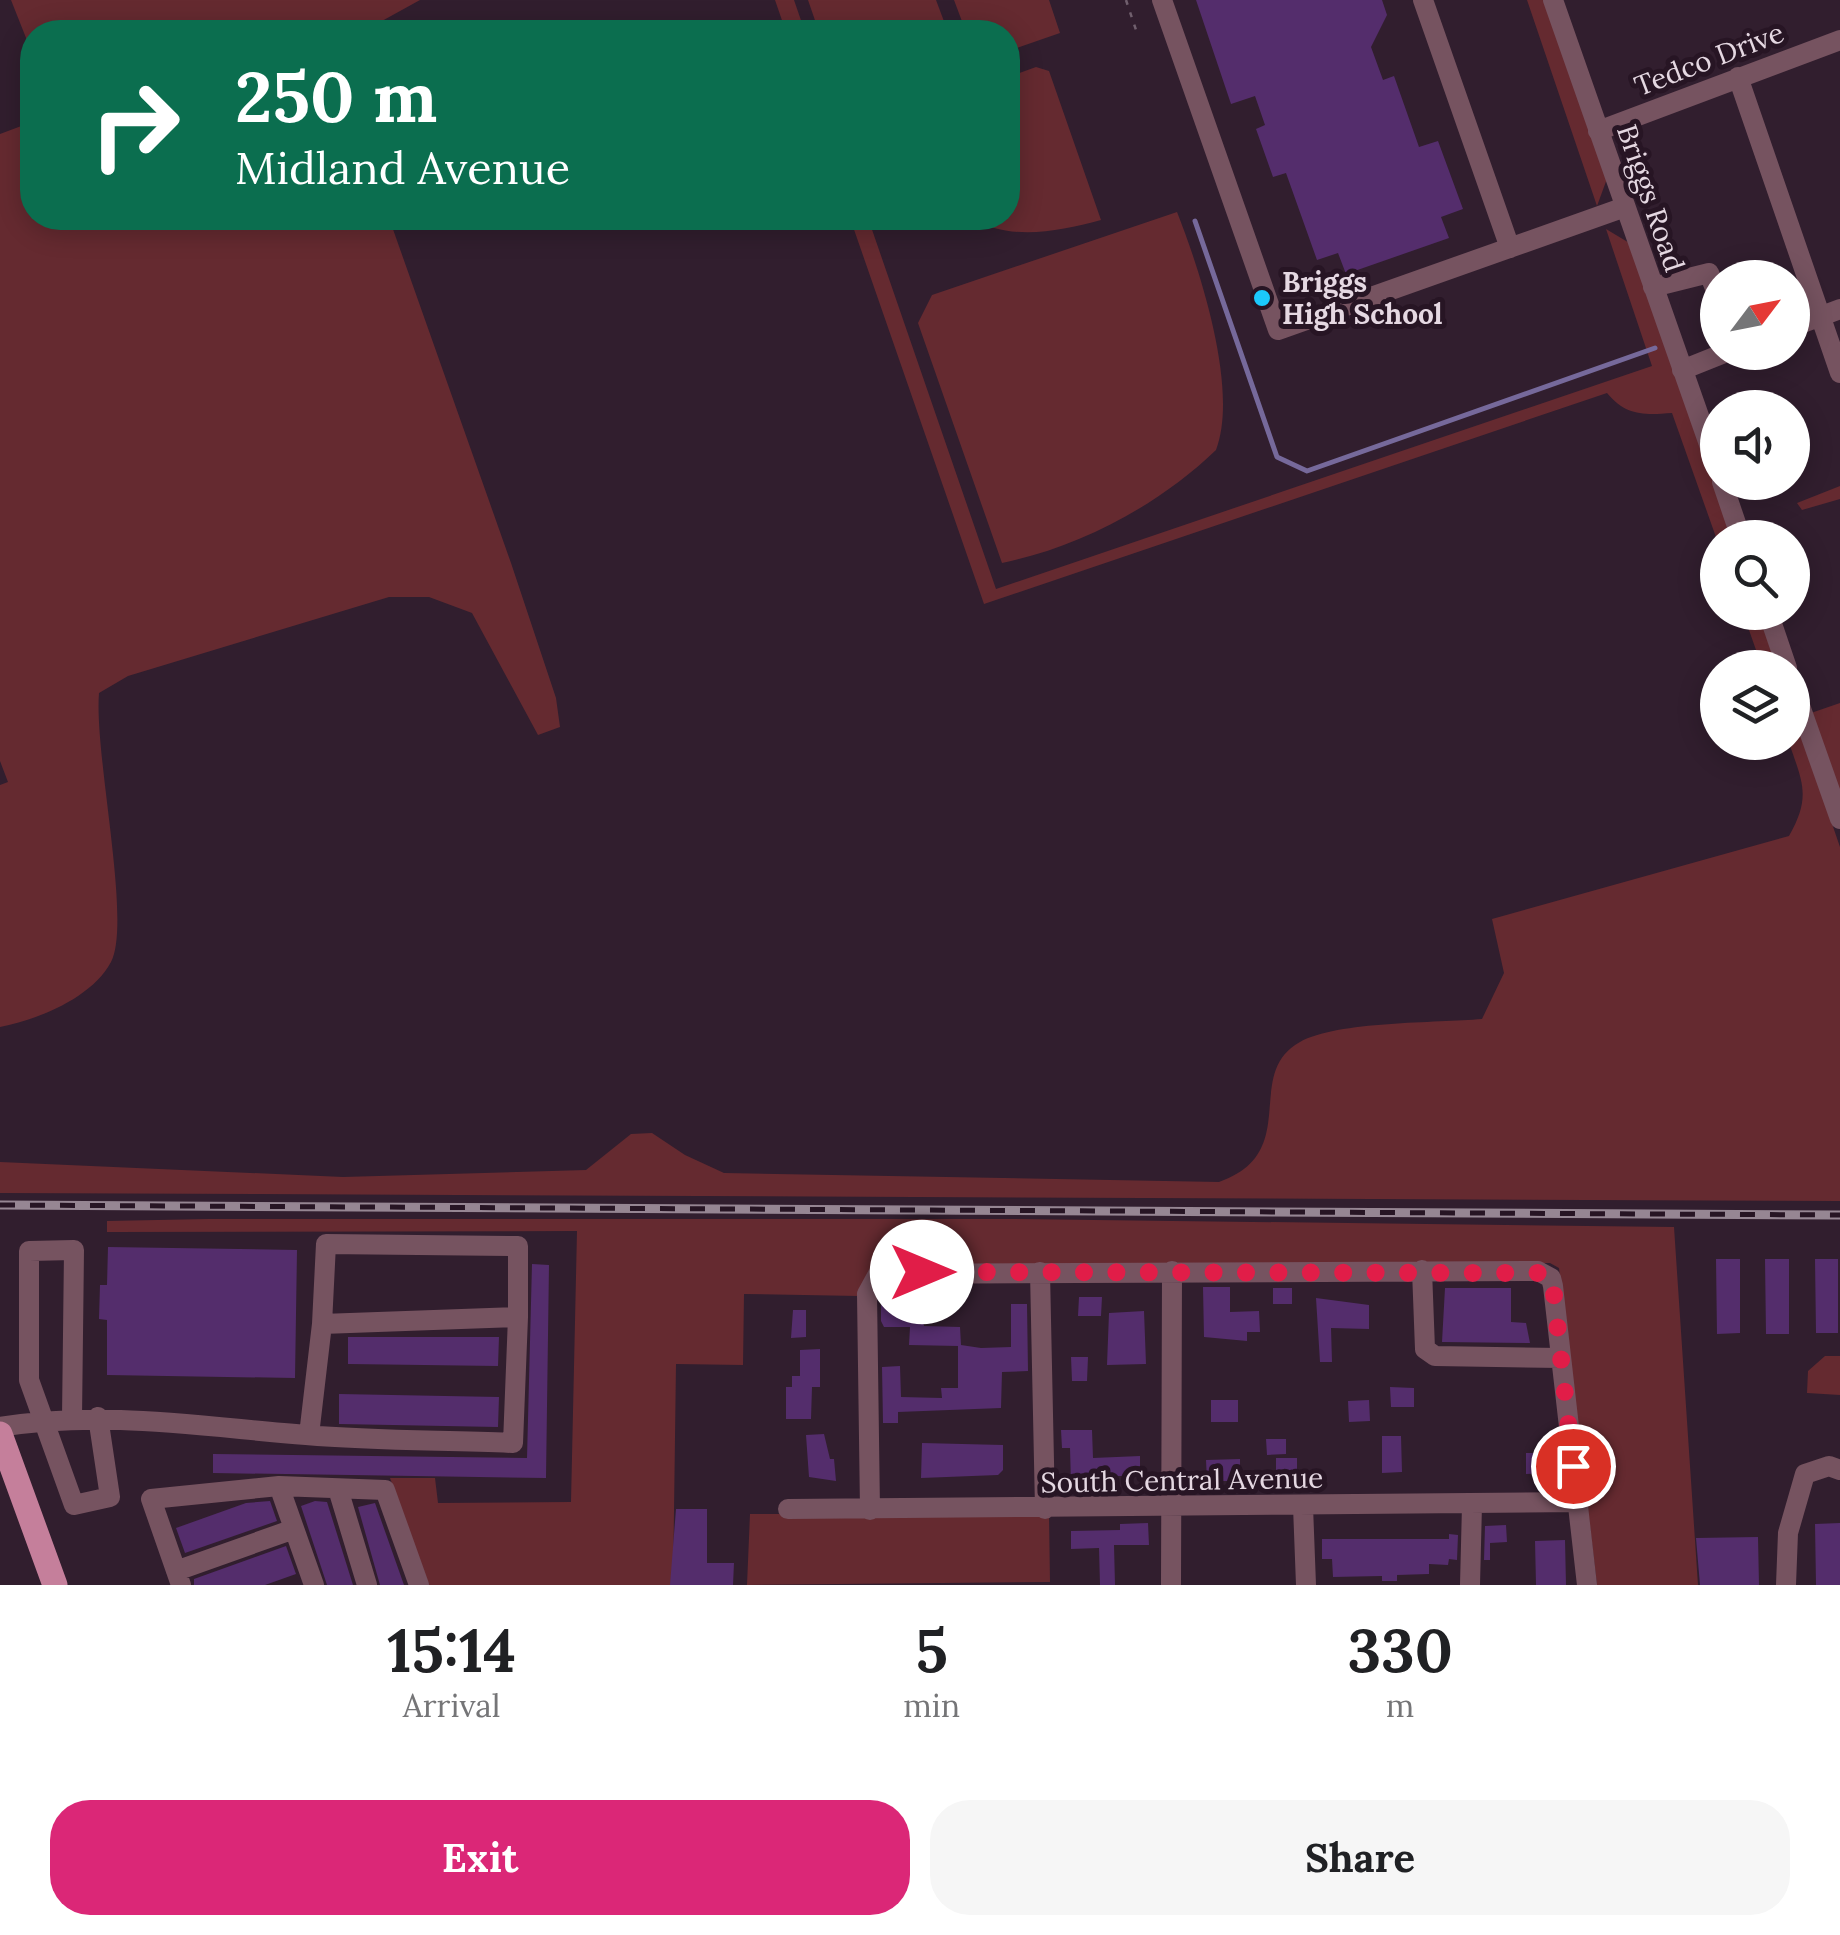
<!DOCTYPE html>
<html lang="en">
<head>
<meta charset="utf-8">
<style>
  body { margin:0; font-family:Lora,serif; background:#f6f6f6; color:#202124; height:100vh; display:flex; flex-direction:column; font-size:38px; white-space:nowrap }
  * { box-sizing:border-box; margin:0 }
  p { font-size:32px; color:#757577 }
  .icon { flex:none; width:55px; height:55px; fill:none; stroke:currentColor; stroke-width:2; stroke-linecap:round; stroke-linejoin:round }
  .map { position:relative; height:1585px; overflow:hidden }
  .details { display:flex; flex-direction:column; background:#fff; flex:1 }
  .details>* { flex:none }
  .banner { position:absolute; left:20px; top:20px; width:1000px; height:210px; border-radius:40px; box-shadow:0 5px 25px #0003; background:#0b6e4f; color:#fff; overflow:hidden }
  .needle { width:65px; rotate:58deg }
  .tools { position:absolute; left:1700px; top:260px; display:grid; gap:20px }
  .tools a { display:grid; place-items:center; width:110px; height:110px; border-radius:50%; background:#fff; box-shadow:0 5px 25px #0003; font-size:50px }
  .pin { position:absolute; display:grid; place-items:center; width:85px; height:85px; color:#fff; margin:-42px; border:5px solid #fff; border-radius:50%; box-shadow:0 2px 10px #0007 }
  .me { position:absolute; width:110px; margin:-55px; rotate:90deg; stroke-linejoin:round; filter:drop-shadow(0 0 8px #0008) }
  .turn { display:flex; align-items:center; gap:35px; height:210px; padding:0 50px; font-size:45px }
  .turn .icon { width:130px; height:130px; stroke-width:2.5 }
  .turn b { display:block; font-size:70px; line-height:85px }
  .eta { display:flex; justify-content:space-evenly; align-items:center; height:170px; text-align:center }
  .eta b { font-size:60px; font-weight:800; line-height:70px }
  .button { display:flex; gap:20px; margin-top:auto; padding:20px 50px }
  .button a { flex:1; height:115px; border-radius:40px; background:#db2777; color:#fff; font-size:40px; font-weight:800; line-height:115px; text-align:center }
  .button a+a { background:#f6f6f6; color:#202124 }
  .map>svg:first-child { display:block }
  .green { fill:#652a30 }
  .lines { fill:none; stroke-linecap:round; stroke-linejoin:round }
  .stream { stroke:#76699b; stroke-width:5 }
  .building { fill:#542d6c }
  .path { stroke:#705f6d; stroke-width:2.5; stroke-dasharray:5 8; stroke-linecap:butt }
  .minor { stroke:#765360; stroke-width:20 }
  .major { stroke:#c57f9b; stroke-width:25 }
  .rail-casing { stroke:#968693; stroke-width:9 }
  .rail { stroke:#271524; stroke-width:5; stroke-dasharray:15; stroke-linecap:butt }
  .route { stroke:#e11d48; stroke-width:18; stroke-dasharray:0 32.4 }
  .poi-dot { fill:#1bc9fc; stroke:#271524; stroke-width:4 }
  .labels { text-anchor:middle; stroke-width:10; stroke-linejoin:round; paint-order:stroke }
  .street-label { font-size:28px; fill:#e5d8e2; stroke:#271524 }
  .poi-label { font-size:28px; font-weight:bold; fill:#e5d8e2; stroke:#271524; text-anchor:start }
</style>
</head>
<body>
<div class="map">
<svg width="1840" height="1585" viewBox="0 0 1840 1585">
  <rect width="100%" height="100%" fill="#311e2e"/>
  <path class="green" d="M11,0H420L362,32H32V53Z
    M775,0H794L805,32H786Z
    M808,0H936L948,32H819Z
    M954,0H1049L1060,33L1008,51V32H966Z
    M1527,0H1546L1608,176L1597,206Z
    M1036,67L1049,71L1101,220C1056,232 1011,241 969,218H1008V77Z
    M32,122V218H389L511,563L556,698L560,727L538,735L472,613L429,597H389L128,676L99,693C94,755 132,922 111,962C92,998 37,1020 0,1027V785L8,782L0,761V134Z
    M1177,212C1200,270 1239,390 1216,450C1159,505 1080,547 1002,563L918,323L932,295Z
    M850,218H868L996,589L1652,366L1606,229L1631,244L1733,537L1717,540L1672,413C1644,415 1626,416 1607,393L984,604Z
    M1840,486V499L1802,510L1797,503Z
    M1743,613H1759L1778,667H1762Z
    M1840,703V792L1811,713Z
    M1793,710L1840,847V1201L0,1193V1162L343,1177L586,1170L631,1134L652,1133L685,1155L724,1173L1219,1182C1303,1153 1242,1074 1300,1042C1337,1021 1437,1023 1482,1019L1504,973L1492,919L1789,836C1811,797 1803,783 1789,743L1792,742Z
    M208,1219H1013L1674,1227L1698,1585H1597L1559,1268L1550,1263L893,1265L859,1296L744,1294L743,1365L676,1364L673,1585H429L390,1478H435L438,1503L571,1502L577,1231L107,1232V1221Z
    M1825,1356H1840V1395L1807,1393L1808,1371Z
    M750,1514H1049L1050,1582L747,1585Z"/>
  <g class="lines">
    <path class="stream" d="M1195,221L1277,457L1307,471L1655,348"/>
  </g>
  <path class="building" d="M1196,0H1382L1387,15L1371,47L1383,80L1394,76L1419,147L1438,141L1463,209L1441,217L1449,238L1346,274L1338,253L1317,260L1286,173L1273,177L1256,129L1265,125L1255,96L1231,104Z
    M108,1247L297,1250L295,1378L107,1375V1320L99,1319L100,1285H107Z
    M1716,1259H1740V1333L1717,1334Z
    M1765,1259H1789V1334H1766Z
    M1815,1259H1838V1333H1816Z
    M532,1264L549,1265L546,1478L213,1473V1454L527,1458Z
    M1203,1287H1230V1312L1259,1311L1260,1332H1247V1341L1204,1337Z
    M1273,1288H1292V1304H1273Z
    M1445,1288H1511V1322L1526,1323L1530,1343L1442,1342Z
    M1079,1297H1102L1101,1316H1078Z
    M1316,1298L1369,1305V1329L1331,1328L1332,1362H1320Z
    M921,1302L924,1326L960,1327L961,1345L981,1348L1011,1347V1304H1027L1028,1371L1002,1372L1001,1408L898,1412V1423H883L882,1367L900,1366L901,1397L942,1398L941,1388H958V1346L909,1345L910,1327H884L881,1321V1303Z
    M793,1310H806V1337L791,1338Z
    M1144,1311L1146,1364L1107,1365L1109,1313Z
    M348,1337H499L498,1366L348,1364Z
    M820,1349V1387H812L811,1419H786V1387H792V1376H800V1350Z
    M1071,1357H1088L1087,1381H1072Z
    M1390,1387L1414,1388V1407H1391Z
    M339,1394L499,1397L498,1427L339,1424Z
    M1211,1400H1238V1422H1211Z
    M1369,1400L1370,1421L1349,1422L1348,1401Z
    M1061,1430H1092L1093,1458L1140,1456V1476H1089V1483L1071,1484L1070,1448H1062Z
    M824,1434L830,1459H834L836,1481L809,1477L806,1435Z
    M1382,1436H1401L1402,1472L1382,1473Z
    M1266,1439H1286V1454L1267,1455Z
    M922,1443L1003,1445V1470L998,1475L921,1478Z
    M1526,1453H1550V1473L1526,1474Z
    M1276,1458H1297V1477L1276,1478Z
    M1240,1459V1475L1232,1476V1481H1207L1206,1460Z
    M270,1501L277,1521L185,1553L176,1528L246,1503Z
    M315,1501L327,1502L353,1585H327L301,1506Z
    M375,1503L404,1585H380L358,1507Z
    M676,1509H707V1563H734L733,1585H670Z
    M1148,1523L1149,1545H1114L1115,1585H1100L1099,1548L1071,1549V1531L1120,1530V1524Z
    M1840,1523V1585H1816L1815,1524Z
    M1506,1525L1507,1542L1490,1543V1560H1484L1485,1526Z
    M1449,1534L1458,1535L1457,1560L1449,1559L1448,1565L1429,1564V1574L1397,1575V1581H1382V1576L1333,1577L1332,1559H1322V1539H1449Z
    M1758,1537L1759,1585H1700L1696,1538Z
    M1565,1540L1566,1585H1536L1535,1541Z
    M286,1546L296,1574L265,1585H194V1579Z"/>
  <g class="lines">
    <path class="path" d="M1126,0L1136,30"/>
    <path class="minor" d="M1162,0L1278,330L1625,207
      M1423,0L1510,248
      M1553,0L1718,470
      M1738,77L1840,373
      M1598,131L1840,40
      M1653,287L1709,273L1718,296
      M1792,327L1840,309
      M1682,370L1727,352
      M1722,482L1741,538
      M1768,612L1787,668
      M1792,683L1840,819
      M1422,1270L1425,1349L1435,1356L1561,1358
      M1040,1272L1045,1509
      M72,1418L74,1250L29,1251V1380L74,1505L110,1497L98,1417
      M0,1427C103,1410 203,1427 306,1435C375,1441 444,1440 513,1443L518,1317L322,1324L326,1244L518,1246V1317
      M309,1435L322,1324
      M279,1486L314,1585
      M338,1489L367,1585
      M1303,1506L1306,1585
      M788,1509L1577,1502
      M870,1510L867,1294L878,1274L1538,1271L1551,1278L1553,1286L1587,1585
      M176,1571L294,1529
      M181,1585L151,1499L279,1486L385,1490L419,1585
      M1171,1585L1172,1271
      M1470,1585L1472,1505
      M1786,1585L1788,1533L1805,1474L1829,1466L1840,1470"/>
    <path class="major" d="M0,1434L55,1585"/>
    <g class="rail-casing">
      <path id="rail" d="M0,1205L1840,1215"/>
    </g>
    <use href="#rail" class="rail"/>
  </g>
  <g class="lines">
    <path class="route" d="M922,1272L1546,1273L1553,1286L1573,1466"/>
  </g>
  <circle class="poi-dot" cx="1262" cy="298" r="10"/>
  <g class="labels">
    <g class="street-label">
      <text transform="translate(1709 59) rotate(-21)" y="10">Tedco Drive</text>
      <text transform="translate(1651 198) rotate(71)" y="10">Briggs Road</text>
      <text transform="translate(1182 1480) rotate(-1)" y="10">South Central Avenue</text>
    </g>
    <g class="poi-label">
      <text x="1282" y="292">Briggs<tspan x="1282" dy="32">High School</tspan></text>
    </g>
  </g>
</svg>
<div class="tools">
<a><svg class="needle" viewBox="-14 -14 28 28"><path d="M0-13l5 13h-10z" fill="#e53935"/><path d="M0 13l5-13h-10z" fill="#757577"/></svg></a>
<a><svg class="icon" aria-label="sound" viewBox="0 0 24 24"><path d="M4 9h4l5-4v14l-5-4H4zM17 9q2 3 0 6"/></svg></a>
<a><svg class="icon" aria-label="search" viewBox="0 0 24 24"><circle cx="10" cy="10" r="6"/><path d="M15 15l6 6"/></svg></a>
<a><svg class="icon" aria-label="layers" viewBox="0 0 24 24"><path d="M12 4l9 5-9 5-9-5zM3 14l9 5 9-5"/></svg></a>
</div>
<div class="pin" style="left:1573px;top:1466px;background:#d93025"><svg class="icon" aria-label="arrive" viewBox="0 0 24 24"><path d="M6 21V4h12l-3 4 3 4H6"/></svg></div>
<svg class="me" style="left:922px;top:1272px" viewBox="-20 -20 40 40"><circle r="19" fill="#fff"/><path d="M0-13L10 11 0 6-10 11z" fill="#e11d48"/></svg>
<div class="banner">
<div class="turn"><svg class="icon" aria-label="right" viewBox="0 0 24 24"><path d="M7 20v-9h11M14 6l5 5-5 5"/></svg><div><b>250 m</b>Midland Avenue</div></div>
</div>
</div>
<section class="details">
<div class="eta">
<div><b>15:14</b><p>Arrival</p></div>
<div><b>5</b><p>min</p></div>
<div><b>330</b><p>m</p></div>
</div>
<div class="button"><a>Exit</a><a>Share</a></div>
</section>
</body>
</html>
